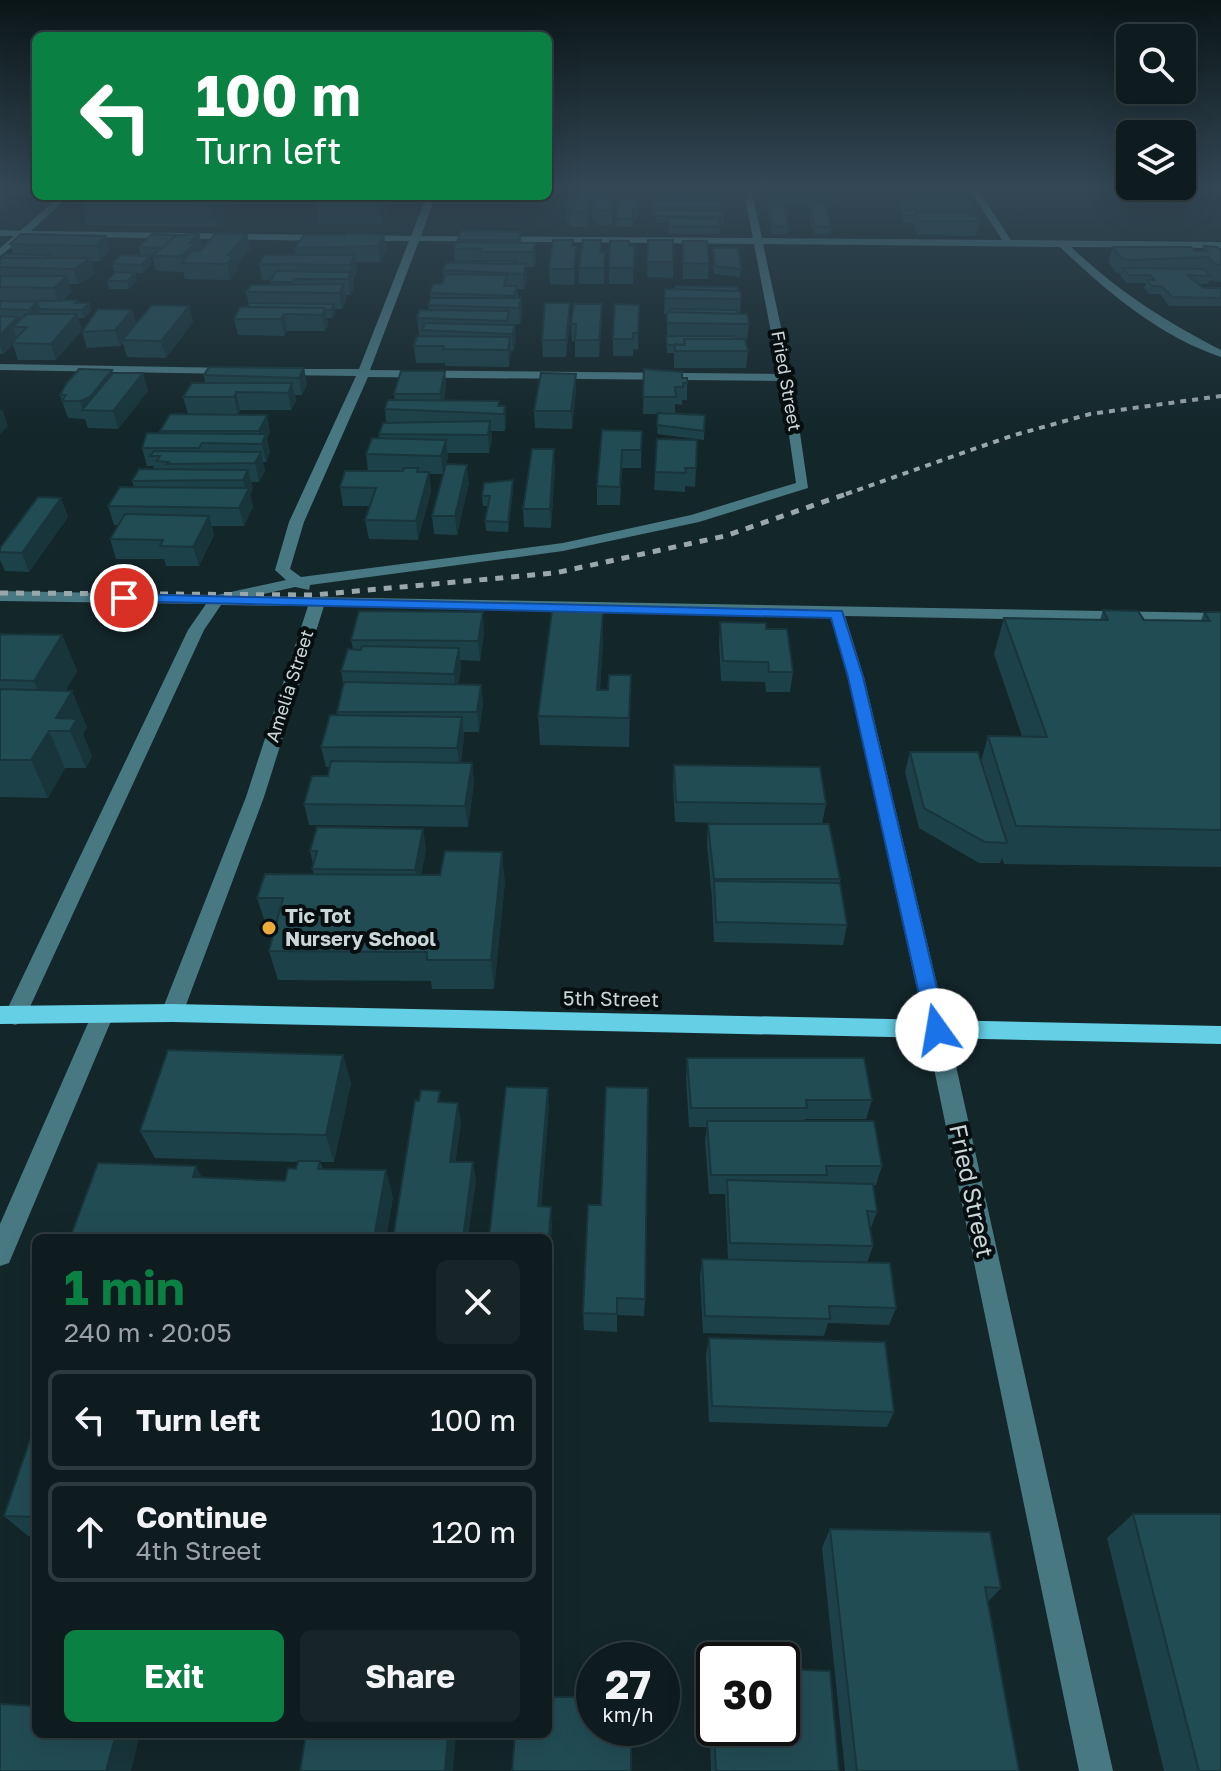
<!DOCTYPE html>
<html lang="en">
<head>
<meta charset="utf-8">
<style>
  body { margin:0; font-family:"Golos Text",sans-serif; background:#172529; color:#f1f3f6; height:100vh; display:flex; flex-direction:column; font-size:30px; white-space:nowrap }
  * { box-sizing:border-box; margin:0 }
  p { font-size:26px; color:#9ba1a5 }
  .icon { flex:none; width:44px; height:44px; fill:none; stroke:currentColor; stroke-width:2; stroke-linecap:round; stroke-linejoin:round }
  .map { position:relative; flex:1; overflow:hidden }
  .drawer { position:absolute; left:32px; top:1234px; width:520px; height:504px; display:flex; flex-direction:column; background:#0e1c20; border-radius:12px; box-shadow:0 8px 32px #0002,0 0 0 2px #2e3a3e }
  .drawer>* { flex:none }
  .banner { position:absolute; left:32px; top:32px; width:520px; height:168px; border-radius:12px; box-shadow:0 8px 32px #0002,0 0 0 2px #2e3a3e; background:#0b8043; color:#fff; overflow:hidden }
  .buttons { position:absolute; left:1116px; top:24px; display:grid; gap:16px }
  .buttons a { display:grid; place-items:center; width:80px; height:80px; border-radius:12px; background:#0e1c20; box-shadow:0 8px 32px #0002,0 0 0 2px #2e3a3e; font-size:40px }
  .speed { position:absolute; left:576px; top:1642px; display:flex; gap:16px; font-size:40px; font-weight:700; text-align:center }
  .speed>* { display:grid; place-content:center; width:104px; height:104px; border-radius:50%; background:#0e1c20; box-shadow:0 8px 32px #0002,0 0 0 2px #2e3a3e; line-height:1 }
  .speed small { font-size:20px; font-weight:400 }
  .speed .limit { border:4px solid #111; border-radius:12px; background:#fff; color:#111 }
  .pin { position:absolute; display:grid; place-items:center; width:68px; height:68px; color:#fff; margin:-34px; border:4px solid #fff; border-radius:50%; box-shadow:0 2px 8px #0007 }
  .me { position:absolute; width:88px; margin:-44px; rotate:347deg; stroke-linejoin:round; filter:drop-shadow(0 0 6px #0008) }
  .turn { display:flex; align-items:center; gap:28px; height:168px; padding:0 32px; font-size:36px }
  .turn .icon { width:104px; height:104px; stroke-width:2.5 }
  .turn b { display:block; font-size:56px; line-height:68px }
  .round { display:grid; place-items:center; flex:none; width:84px; height:84px; border-radius:12px; background:#172529 }
  .overview { display:flex; align-items:center; justify-content:space-between; height:136px; padding:0 32px }
  h1 { font-size:48px; font-weight:700; line-height:60px; color:#0b8043 }
  .action { display:flex; gap:16px; margin-top:auto; padding:16px 32px }
  .action a { flex:1; height:92px; border-radius:12px; background:#0b8043; color:#fff; font-size:32px; font-weight:700; line-height:92px; text-align:center }
  .action a+a { background:#172529; color:#f1f3f6 }
  ul { padding:0; list-style:none }
  li { display:flex; align-items:center; gap:24px; height:100px; margin:0 16px 12px; padding:0 16px; border:4px solid #2e3a3e; border-radius:12px }
  li div { flex:1 }
  li b { display:block; font-size:30px }
  li em { font-style:normal }
  .map>svg:first-child { display:block }
  .lines { fill:none; stroke-linecap:round; stroke-linejoin:round }
  .minor { fill:#487882; fill-rule:evenodd }
  .major { fill:#64cfe5; fill-rule:evenodd }
  .rail-far1 { stroke:#9aa7ab; stroke-width:4; stroke-dasharray:6 6; stroke-linecap:butt }
  .rail { stroke:#9aa7ab; stroke-width:5; stroke-dasharray:8 8; stroke-linecap:butt }
  .wall { fill:#1d4148 }
  .shaded-wall { fill:#18353b }
  .building { fill:#224c54; stroke:#18353b; stroke-width:2 }
  .route { fill:#1a73e8; stroke:#114b97; stroke-width:2 }
  .poi-dot { fill:#ebaa39; stroke:#060e0f; stroke-width:3 }
  .labels { text-anchor:middle; stroke-width:8; stroke-linejoin:round; paint-order:stroke }
  .far-street-label { font-size:18px; fill:#cbd6d9; stroke:#060e0f }
  .poi-label { font-size:20px; font-weight:bold; fill:#cbd6d9; stroke:#060e0f; text-anchor:start }
  .street-label { font-size:20px; fill:#cbd6d9; stroke:#060e0f }
  .near-street-label { font-size:24px; fill:#cbd6d9; stroke:#060e0f }
</style>
</head>
<body>
<div class="map">
<svg width="1221" height="1771" viewBox="0 0 1221 1771">
  <rect width="100%" height="100%" fill="#13262a"/>
  <g class="lines">
    <path class="minor" d="M742,184H750L762,238L1002,240L966,184H974L1011,240L1221,242V248L1071,247C1122,294 1160,318 1221,350V357C1159,336 1106,291 1060,247L763,244L792,378L808,488L699,522L563,551L310,585L309,590L295,587L255,596L1221,613V623L845,616L864,677L948,1030L1113,1771H1079L926,1030L848,677L830,616L324,606L264,797L183,1013L180,1019L172,1022L164,1019L161,1013L246,797L308,606L221,605L204,630L23,1022L15,1025L7,1022L4,1016L188,630L206,604L0,601V591L217,595L286,580L275,570L289,522L356,376L278,375L272,372L278,369H359L409,241H360L355,238L360,235L411,236L427,196H435L421,236L753,238ZM419,241L754,244L779,374L370,370ZM368,377L781,381L796,483L691,515L563,543L301,577L290,569L304,522Z
      M60,196H69L31,231L328,235L333,238L328,241L25,236L0,256V248L14,236H0V230L20,231Z
      M0,364L234,368L240,371L234,374L0,370Z
      M103,1005L111,1008L114,1014L9,1263L0,1266V1224L92,1014L95,1008Z"/>
    <path class="major" d="M172,1004L1221,1026V1044L172,1022L0,1024V1006Z"/>
    <path class="rail-far1" d="M846,494L1011,436L1090,414L1221,396"/>
    <path class="rail" d="M0,593L313,595L555,573L725,536L852,492"/>
  </g>
  <path class="wall" d="M0,184H36V194L32,197H10L13,203L4,209H2L0,212Z
    M719,184V190H716V194H724L723,206H721V210L724,217V224H720V234H669L668,223H655L656,215H653L654,207H652V193H655V185Z
    M770,184L838,192L836,206H826L831,227L830,234H814L809,212V206H784L789,227L788,234H772L767,212L768,205H770L769,198Z
    M1060,184H1082V185L1080,192H1065Z
    M1099,184H1130V186H1182V184H1210L1206,196H1170L1161,187L1159,194L1140,198L1112,195L1099,186Z
    M614,187L612,225H595V220H592V205Z
    M590,188V202L587,227H570V221H567L566,207Z
    M902,194L971,201L969,212L970,216L980,221L976,236L918,235L914,226V223H905L902,218L903,214L900,208Z
    M243,196L217,227L87,225L81,204Z
    M320,196H396L382,224H319L316,203Z
    M618,198H638V217H633V227H616Z
    M521,232V243H535L536,258L534,267H526L527,280L524,289H517L518,298H521L522,315L520,324H510L516,341L513,351H511L509,367L445,366V363H416L414,346L423,336V335H419L417,318L429,310L428,305L431,299L430,293L442,284L444,280L443,270L455,263L454,249L458,242V240Z
    M199,233L203,248L247,234L250,249L236,266L237,271L230,280L185,279L183,272L156,271L152,256L141,255L139,247L178,236Z
    M345,235H384L386,250L380,262H356L357,271L353,280L354,288L350,295H346V300L342,309H335V312L332,318H327L328,325L325,331H287L284,336L238,335L234,319L249,304L246,292L271,285V280H262L259,264L296,255L295,248Z
    M105,236L109,251L100,261H91L95,274L78,284H69L72,292L63,300H78L79,303H89L91,311L84,318H78L56,360H18L13,345L3,354H0V259L13,254L10,244Z
    M601,240V252H605L604,284H579V268Z
    M648,240L673,262V278L647,277Z
    M683,241L709,264L708,279H683Z
    M576,246L574,285L550,284L549,269Z
    M629,246H634L633,284H609V268Z
    M1204,246L1221,251V282L1209,280L1208,284H1198L1203,288H1221V306H1169L1160,294H1149L1144,288L1146,283H1126L1121,276V274L1117,273L1108,262L1113,247L1202,251Z
    M713,248L741,269L740,277L714,274Z
    M112,264H152L143,273L114,272Z
    M135,273L137,281L129,289H109L107,281Z
    M665,289L738,291L741,299L740,314L749,324L747,340H746L748,351L746,368H674V353H667V314H664Z
    M570,303V320L566,357H543L542,340Z
    M602,304V320L599,357H575V341H572L571,324Z
    M639,305L638,350L633,349V356H613V339Z
    M189,306L193,322L166,358L127,357L123,343L120,346L87,348L82,332L132,310L136,324Z
    M304,368L307,385L302,395H295L296,401L291,410H240L238,415H267L270,432L267,439L270,452L266,462H263L265,471L259,482H251L253,488L250,494L253,507L244,526H212L214,535L199,566H166L164,559H116L110,539L119,525H114L108,506L134,487L132,481L154,469L153,466H147L142,448L160,433V431L188,414L183,397L205,383L204,375Z
    M644,369L682,378L687,383V400H682V405L675,404V414L705,415L704,440L657,434L658,414H643Z
    M112,370L113,373H143L148,391L118,429L88,428L85,419L68,418L60,395Z
    M445,371L446,388L444,401H499V406H505L506,424L505,431H491L492,439L489,453H447L448,458L446,464L469,483L457,535L434,534L432,516L443,474H429L431,491L418,540L369,539L365,520L370,506H343L340,487L368,471L366,454L379,439V434L386,423L385,409L395,400L394,394Z
    M576,374V391L572,429L535,428L534,411Z
    M602,430L642,431L641,468H622L620,505H597V486Z
    M657,439L696,468L695,487L685,486V492L654,490Z
    M555,467L551,528L524,527L523,509Z
    M513,490L508,532L486,531L485,521L488,506H483L482,496Z
    M61,498L68,517L29,572L5,571L0,560V548Z
    M1103,610L1144,620L1201,621L1204,612H1221V867L1004,864L1002,858L1000,863H979L919,828L905,772L910,752L981,761L988,736H1022L994,654L1004,618L1100,620Z
    M720,622L766,629L793,672L790,692H766L765,682L721,681L719,642Z
    M484,632L480,661L460,660L461,668L458,684L481,685L483,705L479,732H464V737L461,762L472,763L474,783L468,827L309,825L304,804L328,776L330,767H326L321,747L338,716L337,712L343,683L341,671L353,649L351,640Z
    M0,634L62,635L77,671L66,690L87,727L83,734L92,756L86,768H65L48,798L0,797Z
    M603,641L600,690H608L631,675L629,747L540,745L538,716Z
    M674,765L826,804L822,824L840,879V883L847,925L843,945L714,942L712,899L707,844L708,824H772L675,822L673,785Z
    M423,829L426,850L421,875L505,882L494,989H432L431,981L278,980L269,951L275,928H267L257,898L314,874L312,869L313,864L310,851Z
    M343,1055L351,1083L334,1162H320L323,1169L393,1197L386,1238H70L196,1166L202,1178L285,1181L296,1169L298,1162L155,1158L140,1131Z
    M687,1058L872,1100L866,1119H805L804,1121L882,1166L876,1185H873L877,1212L870,1230L873,1246L867,1263L896,1308L889,1325L828,1323L824,1336L703,1333L700,1276L702,1259H728L725,1194H709L705,1141L707,1127H689L686,1078Z
    M588,1205L645,1299L644,1316L617,1315V1332L584,1330L583,1313Z
    M709,1338L894,1412L887,1427L709,1422L706,1355Z
    M36,1422V1536H28L4,1516Z
    M1133,1514L1221,1771H1164L1107,1538Z
    M830,1529L1001,1588L988,1602L1019,1771H845L822,1548Z
    M712,1667L839,1771H711L708,1682Z"/>
  <path class="shaded-wall" d="M36,185V194L32,197L30,189Z
    M1144,186H1161L1159,194L1140,198Z
    M590,188V202L587,227V212Z
    M10,196L13,203L4,209L2,202Z
    M221,196H243L217,227L212,206Z
    M383,196H396L382,224L379,203Z
    M199,233L203,248L197,253L184,263L182,256L189,243Z
    M247,234L250,249L236,266L237,271L230,280L227,264L228,255Z
    M384,235L386,250L380,262L378,246Z
    M105,236L109,251L100,261L95,246Z
    M535,243L536,258L534,267L533,252Z
    M355,255L357,271L353,280L350,265Z
    M150,256L152,264L143,273L141,265Z
    M91,258L95,274L78,284L73,269Z
    M526,264L527,280L524,289L523,274Z
    M351,272L354,288L350,295L348,279Z
    M135,273L137,281L129,289L127,281Z
    M67,276L72,292L59,304L54,288Z
    M344,284L346,300L342,309L339,293Z
    M521,298L522,315L520,324L519,308Z
    M37,302L43,318L35,326L29,310Z
    M89,303L91,311L84,318L82,310Z
    M570,303V320L566,357V340Z
    M334,304L335,312L332,318L331,310Z
    M602,304V320L599,357V340Z
    M189,306L193,322L166,358L161,341Z
    M325,308L328,325L325,331L322,315Z
    M132,310L137,326L122,340L123,343L120,346L115,330Z
    M77,314L82,330L56,360L51,344Z
    M284,314L287,331L284,336L281,319Z
    M18,317L22,327H13L17,340L12,343L13,345L3,354L0,345V335Z
    M515,325L516,341L513,351L512,334Z
    M510,337L511,353L509,367L508,350Z
    M304,368L307,385L302,395L299,378Z
    M112,370L117,387L83,410L80,401Z
    M445,371L446,388L441,411L440,394Z
    M143,373L148,391L118,429L113,411Z
    M576,374V391L572,429L571,411Z
    M292,383L296,401L291,410L288,393Z
    M236,392L240,410L238,415L234,397Z
    M505,406L506,424L505,431L504,414Z
    M2,409L8,426L0,435V410Z
    M267,415L270,432L267,439L270,452L266,462L259,431Z
    M490,421L492,439L489,453L488,435Z
    M446,440L448,458L443,474L441,456Z
    M554,449L555,467L551,528L550,509Z
    M261,452L265,471L259,482L255,463Z
    M467,465L469,483L457,535L455,516Z
    M248,470L253,488L250,494L253,507L244,526L239,508L246,493L243,480Z
    M429,472L431,491L418,540L416,521Z
    M513,480V490L508,532V522Z
    M61,498L68,517L29,572L22,553Z
    M209,516L214,535L199,566L193,547Z
    M483,612L484,632L480,661L478,641Z
    M603,612V641L598,719L597,690Z
    M62,635L77,671L50,718L34,681Z
    M459,648L461,668L456,694L454,674Z
    M481,685L483,705L479,732L477,712Z
    M72,691L87,727L83,734L92,756L86,768L70,731L56,718Z
    M462,717L464,737L460,769L457,748Z
    M49,731L65,768L48,798L31,760Z
    M472,763L474,783L468,827L465,806Z
    M423,829L426,850L418,891L415,870Z
    M502,852L505,882L494,989L491,960Z
    M343,1055L351,1083L334,1162L326,1135Z
    M548,1088L549,1108L540,1224L538,1206Z
    M458,1103L461,1123L453,1181L450,1162Z
    M473,1162L476,1181L468,1238H463Z
    M196,1166L209,1193L193,1177Z
    M386,1170L393,1197L386,1238H374Z
    M551,1207L552,1225L548,1288V1250Z
    M116,1734H140L131,1771H106Z
    M448,1734H456L453,1771H445Z"/>
  <path class="building" d="M770,184L836,185L838,192H772Z
    M0,185H36L30,189L0,190Z
    M655,185H716V191L697,190V194H724V199H652V193H674L655,191Z
    M594,187H614L612,210H595L596,205H592Z
    M570,188H590L587,212H570L571,207H566Z
    M902,194H966L971,201H906Z
    M0,196H10L2,202H0Z
    M90,196H221L212,206L81,204Z
    M320,196H383L379,203H316Z
    M618,198H638V210H633V219H616Z
    M654,202H721V208L653,207Z
    M825,203L831,227H815L810,204Z
    M768,205H783L789,227L773,226Z
    M656,210L724,211V217L655,216Z
    M904,210L968,211L970,216L968,212H916L915,215H906Z
    M916,212H968L969,216H976L980,221H920Z
    M668,218L719,219L720,227L669,226Z
    M461,231L521,232L519,240H458Z
    M199,233L189,243H195L182,256H152L166,245L175,236Z
    M216,233L247,234L228,255L234,256L227,264L181,263L192,251H200Z
    M347,233L384,235L378,246L295,248L304,235H345Z
    M21,234L105,236L95,246L10,244Z
    M152,234L177,235L162,248L139,247Z
    M553,240H573L572,246H576L574,269H549Z
    M583,240H601L600,252H605L604,268H579Z
    M648,240H673V262H647Z
    M610,241H629V246H634V268H609Z
    M683,241H707L709,264L683,263Z
    M456,242L535,243L533,252H481L482,249H454Z
    M1204,246L1217,247L1221,251V265L1215,264L1208,257L1130,260L1121,258L1113,247H1191L1195,251H1208Z
    M713,248H738L741,269L715,266Z
    M5,254L49,255L45,258H2L0,260Z
    M121,255L150,256L141,265L112,264Z
    M265,255H355L350,265L259,264Z
    M2,258H91L73,269L0,267V260Z
    M458,261H516L514,264L457,263Z
    M446,263L526,264L523,274L443,270Z
    M1123,268L1204,269L1211,276L1188,275L1203,288H1221V298L1172,297L1162,286H1152L1147,280H1155L1150,275H1129Z
    M276,271L351,272L348,279H294L292,282H270Z
    M115,272L135,273L127,281H107Z
    M446,274L507,275L504,286H517L514,296L430,293L433,284H442Z
    M0,276H67L54,288L0,287Z
    M344,284L339,293L246,292L251,285Z
    M675,286L737,287L738,291L675,289Z
    M665,289L740,291L741,299L665,298Z
    M431,298H521L519,308L428,305Z
    M78,300L75,303H89L82,310L39,309L37,302H19Z
    M0,301L37,302L29,310L0,309Z
    M249,303L334,304L331,310H325V308L247,307Z
    M545,303H570L566,340H542Z
    M574,304H602L599,340H575L576,324H571Z
    M615,304L639,305L638,333H633V339H613Z
    M152,305L189,306L161,341L122,340Z
    M240,307L325,308L322,315L284,314L281,319H234Z
    M98,309L132,310L115,330L82,332Z
    M670,309L737,310L738,314L670,312Z
    M420,310L509,311L507,321L417,318Z
    M667,312L747,314L749,324L667,323Z
    M26,314H77L51,344L12,343L27,327H13Z
    M0,316L18,317L0,335Z
    M425,323L515,325L512,334L422,330Z
    M417,336L510,337L508,350L443,349L444,346H414Z
    M666,336H733L734,339H684V345H667Z
    M684,339H745L748,351H675V344L685,345Z
    M209,367L304,368L299,378L204,375Z
    M79,369L112,370L90,397L80,401H62L66,395H60L66,384Z
    M644,369L682,372V378H687V383H683V387H675L676,397H643Z
    M401,371H445L440,394H394Z
    M113,373H143L113,411L82,410Z
    M541,373L576,374L571,411H534Z
    M192,383H292L288,393L236,392L234,397H183Z
    M388,400L499,401L498,406H505L504,414L385,409Z
    M658,413L705,415L704,431L657,425Z
    M170,414L267,415L259,431H160Z
    M490,421L488,435L379,434L383,423Z
    M602,430L642,431L641,450H622L620,487L597,486Z
    M147,433L266,434L262,444L202,443L199,448H142Z
    M372,438L446,440L441,456L366,454Z
    M657,439L697,440L696,468H685L686,473L655,472Z
    M532,449H554L550,509H523Z
    M154,451L261,452L255,463L167,464L169,462L157,461L160,456H150Z
    M446,464L467,465L455,516H432Z
    M404,468H418L417,472H429L416,521L365,520L376,488L340,487L345,471H403Z
    M139,469L248,470L243,480L132,481Z
    M513,480L508,522L485,521L490,496H482L484,483Z
    M120,487L249,488L239,508L108,506Z
    M38,497L61,498L22,553L0,552V548Z
    M125,514L209,516L193,547L160,546L163,540L110,539Z
    M1103,610L1138,611L1144,620L1210,621L1204,612H1221V830L1016,826L988,736L1047,737L1004,618L1108,620Z
    M359,611L483,612L478,641L351,640Z
    M552,611L603,612L597,690H608L609,675H631L629,718L538,716Z
    M720,622L766,623V629H787L793,672H769L768,662L723,661Z
    M0,634L62,635L34,681L0,680Z
    M362,646L459,648L454,674L341,671L348,649L361,650Z
    M344,682L481,685L477,712H337Z
    M0,689L72,691L56,718L77,719L70,731H49L31,760H0Z
    M330,715L462,717L457,748L321,747Z
    M910,752H978L1007,843L985,842L924,808Z
    M331,761L472,763L465,806L304,804L312,776H328Z
    M674,765L820,767L826,804L676,802Z
    M708,824H829L840,879H714Z
    M317,827L423,829L415,870L312,869L317,851H310Z
    M445,851L502,852L491,960H427V952L269,951L283,898H257L265,874L440,875Z
    M714,881L840,883L847,925L716,922Z
    M168,1050L343,1055L326,1135L140,1131Z
    M687,1058H864L872,1100H806L807,1108H691Z
    M506,1087L548,1088L538,1206L551,1207L548,1250V1238H489Z
    M606,1087L648,1088L645,1299L617,1298V1314L583,1313L588,1205H601Z
    M421,1090L440,1091L438,1102L458,1103L450,1162H473L463,1238H393L415,1100L419,1101Z
    M707,1121H874L882,1166H826L827,1175H711Z
    M298,1161H320L318,1169L386,1170L374,1238H70L98,1163L196,1166L193,1177L285,1181L288,1168L296,1169Z
    M727,1180L873,1184L877,1212L867,1211L873,1246L730,1243Z
    M702,1259L890,1263L896,1308L829,1306L830,1319L705,1316Z
    M709,1338L885,1342L894,1412L712,1406Z
    M36,1422V1517L4,1516Z
    M1133,1514H1221V1771H1199Z
    M830,1529L990,1532L1001,1588L985,1587L1019,1771H857Z
    M712,1667H714V1717Z
    M782,1669L830,1671L839,1771H716L714,1728H782Z
    M548,1697H594V1728H631V1771H512L515,1734H548Z
    M0,1704L36,1706V1734H116L106,1771H0Z
    M306,1734H448L445,1771H300Z"/>
  <linearGradient id="sky" x2="0" y2="1"><stop stop-color="#0a1517"/><stop offset="0.43" stop-color="#334755"/><stop offset="1" stop-color="#334755" stop-opacity="0"/></linearGradient>
  <rect width="1221" height="432" fill="url(#sky)"/>
  <path class="route" d="M124,594L842,611L863,677L947,1030L944,1036L937,1039L930,1036L927,1030L848,677L831,618L119,601V595Z"/>
  <circle class="poi-dot" cx="269" cy="928" r="8"/>
  <g class="labels">
    <g class="far-street-label">
      <text transform="translate(786 381) rotate(80)" y="6">Fried Street</text>
      <text transform="translate(290 686) rotate(-72)" y="6">Amelia Street</text>
    </g>
    <g class="poi-label">
      <text x="285" y="923">Tic Tot<tspan x="285" dy="23">Nursery School</tspan></text>
    </g>
    <g class="street-label">
      <text transform="translate(611 999) rotate(1)" y="7">5th Street</text>
    </g>
    <g class="near-street-label">
      <text transform="translate(971 1191) rotate(78)" y="8">Fried Street</text>
    </g>
  </g>
</svg>
<div class="buttons">
<a><svg class="icon" aria-label="search" viewBox="0 0 24 24"><circle cx="10" cy="10" r="6"/><path d="M15 15l6 6"/></svg></a>
<a><svg class="icon" aria-label="layers" viewBox="0 0 24 24"><path d="M12 4l9 5-9 5-9-5zM3 14l9 5 9-5"/></svg></a>
</div>
<div class="speed"><div>27<small>km/h</small></div><div class="limit">30</div></div>
<div class="pin" style="left:124px;top:598px;background:#d93025"><svg class="icon" aria-label="arrive" viewBox="0 0 24 24"><path d="M6 21V4h12l-3 4 3 4H6"/></svg></div>
<svg class="me" style="left:937px;top:1030px" viewBox="-20 -20 40 40"><circle r="19" fill="#fff"/><path d="M0-13L10 11 0 6-10 11z" fill="#1a73e8"/></svg>
<div class="banner">
<div class="turn"><svg class="icon" aria-label="left" viewBox="0 0 24 24"><path d="M17 20v-9H6M10 6l-5 5 5 5"/></svg><div><b>100 m</b>Turn left</div></div>
</div>
<section class="drawer">
<div class="overview"><div><h1>1 min</h1><p>240 m · 20:05</p></div><a class="round"><svg class="icon" aria-label="close" viewBox="0 0 24 24"><path d="M6 6l12 12M18 6L6 18"/></svg></a></div>
<ul>
<li><svg class="icon" aria-label="left" viewBox="0 0 24 24"><path d="M17 20v-9H6M10 6l-5 5 5 5"/></svg><div><b>Turn left</b></div><em>100 m</em></li>
<li><svg class="icon" aria-label="ahead" viewBox="0 0 24 24"><path d="M12 20V5M6 11l6-6 6 6"/></svg><div><b>Continue</b><p>4th Street</p></div><em>120 m</em></li>
</ul>
<div class="action"><a>Exit</a><a>Share</a></div>
</section>
</div>
</body>
</html>
